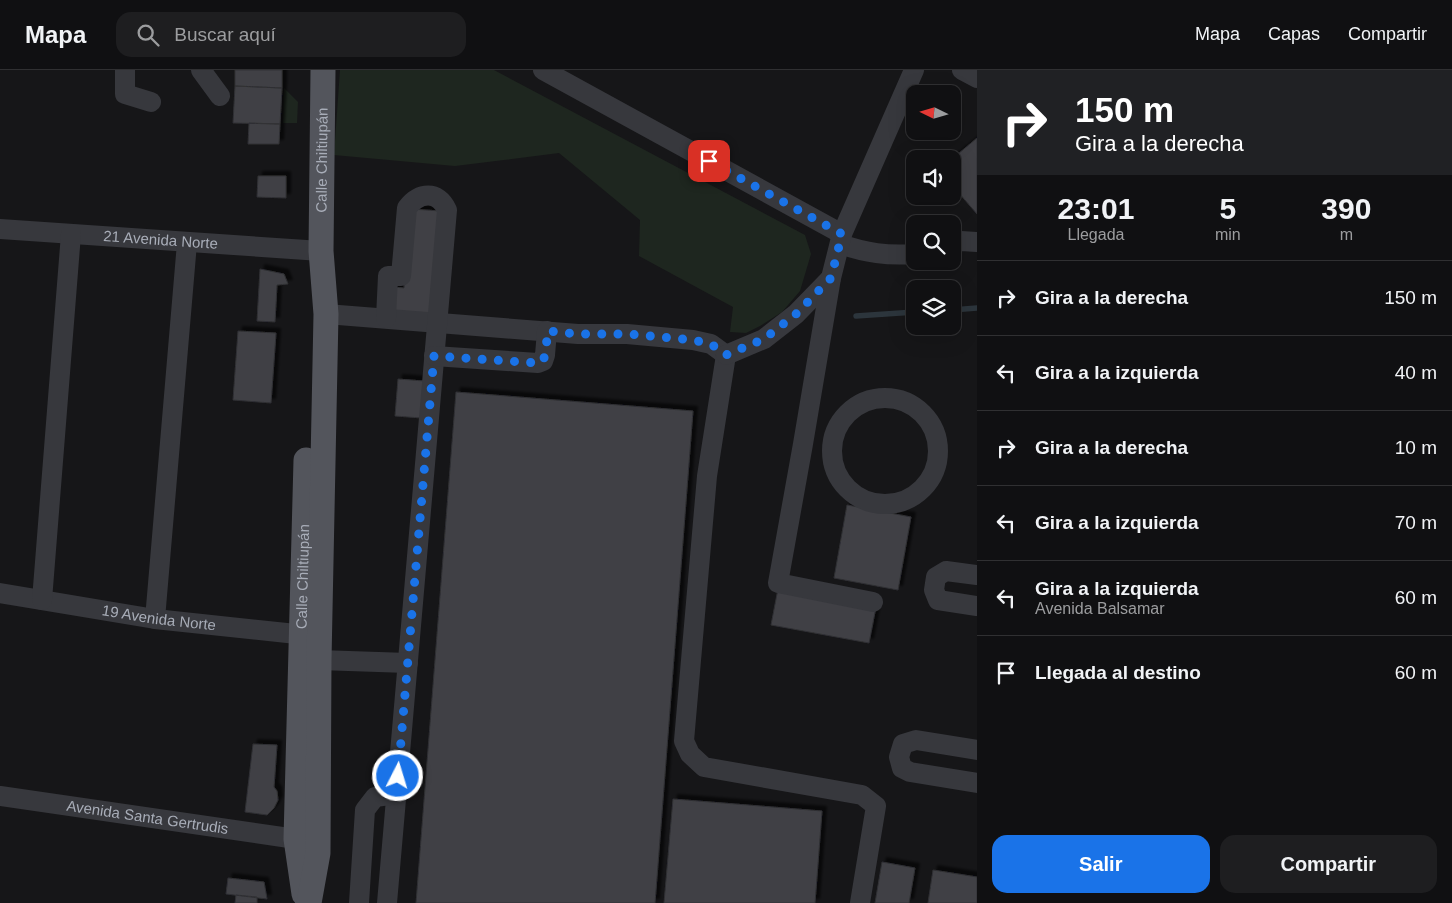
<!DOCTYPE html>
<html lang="es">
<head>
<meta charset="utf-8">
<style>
  body { margin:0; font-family:Helvetica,sans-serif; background:#1e1e20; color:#f1f3f6; height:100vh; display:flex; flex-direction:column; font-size:19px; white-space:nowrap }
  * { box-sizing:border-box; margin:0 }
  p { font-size:16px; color:#9c9d9f }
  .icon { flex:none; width:28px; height:28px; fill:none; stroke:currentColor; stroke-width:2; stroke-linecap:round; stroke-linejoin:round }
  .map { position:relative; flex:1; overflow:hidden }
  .drawer { display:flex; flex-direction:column; background:#101012; width:475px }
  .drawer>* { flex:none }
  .hud { background:#202124; color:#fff; overflow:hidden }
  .needle { width:32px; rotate:275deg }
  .controls { position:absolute; left:906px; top:15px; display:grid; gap:10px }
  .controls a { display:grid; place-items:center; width:55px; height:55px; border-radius:10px; background:#101012; box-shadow:0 5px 20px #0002,0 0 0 1px #303032; font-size:25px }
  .pin { position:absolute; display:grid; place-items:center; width:42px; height:42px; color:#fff; margin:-21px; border-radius:10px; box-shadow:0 2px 8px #0006 }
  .me { position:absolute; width:55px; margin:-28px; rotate:5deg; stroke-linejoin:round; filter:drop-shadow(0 0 4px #0008) }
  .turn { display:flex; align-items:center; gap:18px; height:105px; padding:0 15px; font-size:22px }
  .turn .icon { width:65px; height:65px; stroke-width:2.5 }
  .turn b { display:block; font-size:35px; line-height:42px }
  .eta { display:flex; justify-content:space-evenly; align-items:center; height:85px; text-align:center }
  .eta b { font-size:30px; font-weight:600; line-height:35px }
  .button { display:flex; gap:10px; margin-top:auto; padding:10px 15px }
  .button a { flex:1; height:58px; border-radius:15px; background:#1a73e8; color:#fff; font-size:20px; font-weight:600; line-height:58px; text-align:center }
  .button a+a { background:#1e1e20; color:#f1f3f6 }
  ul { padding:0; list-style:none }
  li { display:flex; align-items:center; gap:15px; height:75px; padding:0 15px; border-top:1px solid #303032 }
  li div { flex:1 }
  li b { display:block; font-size:19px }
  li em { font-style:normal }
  header { display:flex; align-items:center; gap:30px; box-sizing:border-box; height:70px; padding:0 25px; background:#101012; border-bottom:1px solid #303032 }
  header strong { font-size:24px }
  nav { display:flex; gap:28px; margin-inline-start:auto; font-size:18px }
  .search { width:350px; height:45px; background:#1e1e20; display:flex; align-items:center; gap:12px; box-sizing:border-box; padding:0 18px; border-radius:15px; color:#9c9d9f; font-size:19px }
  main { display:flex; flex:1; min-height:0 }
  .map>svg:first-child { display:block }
  .green { fill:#1e261f }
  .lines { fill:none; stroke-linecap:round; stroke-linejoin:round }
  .stream { stroke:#2c353c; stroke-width:5.5 }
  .building { fill:#404145; stroke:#303034; filter:url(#shadow) }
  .minor { stroke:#37383d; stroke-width:20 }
  .major { stroke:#53555c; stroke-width:25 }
  .route { stroke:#1a73e8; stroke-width:9; stroke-dasharray:0 16.2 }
  .labels { text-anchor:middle; stroke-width:4; stroke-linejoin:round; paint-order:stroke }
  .street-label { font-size:15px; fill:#a8adb8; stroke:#111113 }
</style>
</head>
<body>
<header>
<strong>Mapa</strong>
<div class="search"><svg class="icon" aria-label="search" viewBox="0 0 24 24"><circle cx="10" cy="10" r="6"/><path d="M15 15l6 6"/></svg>Buscar aquí</div>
<nav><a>Mapa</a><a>Capas</a><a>Compartir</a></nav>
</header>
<main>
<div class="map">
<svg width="977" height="833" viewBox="0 0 977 833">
  <defs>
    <filter id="shadow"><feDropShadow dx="4.5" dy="-4.5" stdDeviation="1" flood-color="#0009"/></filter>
  </defs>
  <rect width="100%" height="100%" fill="#161618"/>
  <path class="green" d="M340,0H494L805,165L811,184L800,221L782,242L760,256L746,263L730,262L733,237L639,186L640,150L559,83L455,96L334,85Z
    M284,18L298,32L297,53H283Z"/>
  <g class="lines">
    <path class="stream" d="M952,240L977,238
      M856,246L915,242"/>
  </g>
  <path class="building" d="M235,0H282V18L235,16Z
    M235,16L282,18L280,54L233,53Z
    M249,53L280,54L279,74H248Z
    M977,68V144L952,115V89Z
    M258,106H286V128L257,127Z
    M411,139L440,141L432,244L391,241L393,217L404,218Z
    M260,199L284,204L288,214L277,215L275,252L257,251Z
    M238,261L276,263L271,333L233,330Z
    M398,309L424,311L421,348L395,346Z
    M456,322L693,341L655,833H416Z
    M847,435L911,447L898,520L834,508Z
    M778,519L876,537L869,573L771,555Z
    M253,674L277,675L274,717L277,721L278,730L274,738L267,745L245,742Z
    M673,729L822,741L815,833H664Z
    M882,792L915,798L909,833H875Z
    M933,800L977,807V833H928Z
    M228,808L264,812L267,829L226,824Z
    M236,825L257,827V833H235Z"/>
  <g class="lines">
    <g class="minor">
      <path d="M125,0V24L151,32"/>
      <path d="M201,0L220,26"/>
      <path d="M543,0L842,164"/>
      <path d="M962,0L977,8"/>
      <path id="s1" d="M0,159L321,181"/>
      <path d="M952,172L961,171L977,172"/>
      <path d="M840,174C866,183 887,186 915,184"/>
      <path d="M326,244L578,264H627L693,270L711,274L726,285"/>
      <path d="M386,248L388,206H401L407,138C419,122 438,120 447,140L387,833"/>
      <path d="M726,285L707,406L684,671L690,684L704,697L862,725L876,736L860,833"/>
      <path d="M726,285L764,269L796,244L831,208"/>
      <path d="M434,286L538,293L543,291L545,285L547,261"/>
      <circle cx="885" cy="381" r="53"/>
      <path d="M977,505L946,501L936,507L934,520L938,530L977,536"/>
      <path id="s2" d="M0,523L155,549L315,566"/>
      <path d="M42,530L71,164"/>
      <path d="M873,532L778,513L803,374L831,208L842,164L914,0"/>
      <path d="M155,549L187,173"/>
      <path d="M319,590L408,593"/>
      <path d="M977,680L916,670L903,674L899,687L902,698L910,702L977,713"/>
      <path id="s3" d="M0,726L296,769"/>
      <path d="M359,833L365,740L375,727L397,724"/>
    </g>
    <g class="major">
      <path id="s4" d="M304,824L296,769L306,390"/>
      <path id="s5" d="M309,833L318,783L319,590L326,244L321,181L323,0"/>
    </g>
  </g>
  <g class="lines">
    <path class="route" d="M398,706L434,286L538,293L543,291L545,285L548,261L578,264H628L693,270L711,274L726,285L764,269L796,244L831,208L842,164L709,91"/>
  </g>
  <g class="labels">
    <g class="street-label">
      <text dy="5" stroke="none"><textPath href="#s5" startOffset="744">Calle Chiltiupán</textPath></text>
      <text dy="5" stroke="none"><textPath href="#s1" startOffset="161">21 Avenida Norte</textPath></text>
      <text dy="5" stroke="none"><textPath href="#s4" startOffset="318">Calle Chiltiupán</textPath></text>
      <text dy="5" stroke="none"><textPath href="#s2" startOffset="161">19 Avenida Norte</textPath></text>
      <text dy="5" stroke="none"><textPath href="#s3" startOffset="149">Avenida Santa Gertrudis</textPath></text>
    </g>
  </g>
</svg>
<div class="controls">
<a><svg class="needle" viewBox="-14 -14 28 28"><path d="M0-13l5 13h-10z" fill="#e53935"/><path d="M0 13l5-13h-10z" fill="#9c9d9f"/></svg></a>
<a><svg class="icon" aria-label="sound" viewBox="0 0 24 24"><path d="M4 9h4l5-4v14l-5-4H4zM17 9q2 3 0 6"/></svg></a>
<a><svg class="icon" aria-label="search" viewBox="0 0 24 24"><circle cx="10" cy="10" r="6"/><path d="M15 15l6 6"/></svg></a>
<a><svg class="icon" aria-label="layers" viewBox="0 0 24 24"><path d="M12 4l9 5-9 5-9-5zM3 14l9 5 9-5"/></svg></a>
</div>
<div class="pin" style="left:709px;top:91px;background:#d93025"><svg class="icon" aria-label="arrive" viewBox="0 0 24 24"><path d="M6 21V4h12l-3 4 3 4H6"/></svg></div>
<svg class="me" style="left:398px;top:706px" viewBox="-20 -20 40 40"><circle r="17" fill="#1a73e8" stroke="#fff" stroke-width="3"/><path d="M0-11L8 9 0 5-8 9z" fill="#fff"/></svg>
</div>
<section class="drawer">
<div class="hud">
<div class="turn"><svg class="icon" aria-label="right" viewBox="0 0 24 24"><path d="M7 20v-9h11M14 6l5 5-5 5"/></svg><div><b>150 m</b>Gira a la derecha</div></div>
</div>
<div class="eta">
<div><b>23:01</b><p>Llegada</p></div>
<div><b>5</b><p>min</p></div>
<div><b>390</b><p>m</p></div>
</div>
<ul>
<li><svg class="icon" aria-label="right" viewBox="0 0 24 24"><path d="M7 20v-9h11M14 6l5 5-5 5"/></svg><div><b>Gira a la derecha</b></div><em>150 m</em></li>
<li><svg class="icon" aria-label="left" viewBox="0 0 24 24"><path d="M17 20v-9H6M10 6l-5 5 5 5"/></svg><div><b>Gira a la izquierda</b></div><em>40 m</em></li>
<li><svg class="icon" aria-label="right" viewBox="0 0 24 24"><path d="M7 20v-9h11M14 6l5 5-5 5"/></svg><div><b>Gira a la derecha</b></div><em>10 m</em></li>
<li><svg class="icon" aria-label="left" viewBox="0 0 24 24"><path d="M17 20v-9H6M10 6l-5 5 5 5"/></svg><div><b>Gira a la izquierda</b></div><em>70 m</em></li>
<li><svg class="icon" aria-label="left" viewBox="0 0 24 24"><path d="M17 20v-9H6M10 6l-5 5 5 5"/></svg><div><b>Gira a la izquierda</b><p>Avenida Balsamar</p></div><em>60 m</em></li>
<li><svg class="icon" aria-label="arrive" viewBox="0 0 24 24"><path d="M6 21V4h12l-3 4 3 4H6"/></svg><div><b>Llegada al destino</b></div><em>60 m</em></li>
</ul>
<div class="button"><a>Salir</a><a>Compartir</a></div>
</section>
</main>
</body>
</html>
